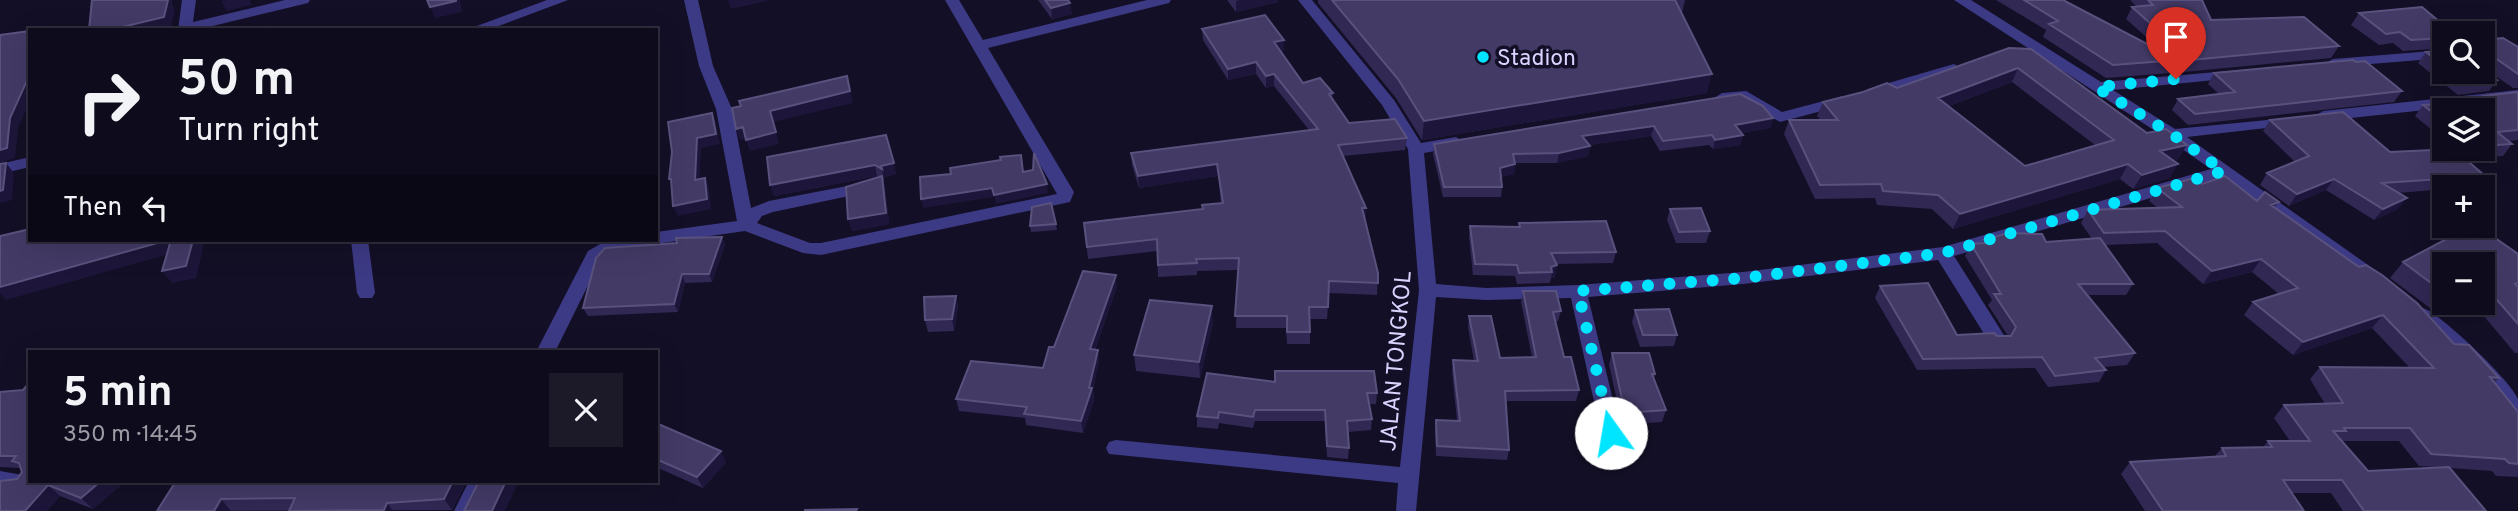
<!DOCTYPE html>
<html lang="en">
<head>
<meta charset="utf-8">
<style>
  body { margin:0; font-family:Overpass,sans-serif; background:#1c1929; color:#f1f3f6; height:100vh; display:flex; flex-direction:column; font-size:26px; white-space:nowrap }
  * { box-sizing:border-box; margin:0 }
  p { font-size:23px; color:#9b9ba3 }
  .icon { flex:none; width:38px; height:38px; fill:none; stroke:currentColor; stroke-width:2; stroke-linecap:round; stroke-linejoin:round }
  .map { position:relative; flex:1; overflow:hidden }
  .details { position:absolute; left:28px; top:350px; width:630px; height:133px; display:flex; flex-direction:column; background:#0e0b1c; border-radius:0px; box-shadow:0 7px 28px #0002,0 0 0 2px #2e2b3b }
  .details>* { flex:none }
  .banner { position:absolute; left:28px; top:28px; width:630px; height:214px; border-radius:0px; box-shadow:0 7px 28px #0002,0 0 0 2px #2e2b3b; background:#0e0b1c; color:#f1f3f6; overflow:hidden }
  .fabs { position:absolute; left:2432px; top:21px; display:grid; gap:14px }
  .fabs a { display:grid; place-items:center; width:63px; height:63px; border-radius:0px; background:#0e0b1c; box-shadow:0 7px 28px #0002,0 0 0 2px #2e2b3b; font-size:35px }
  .pin { position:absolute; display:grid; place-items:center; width:60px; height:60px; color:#fff; margin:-72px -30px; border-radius:50% 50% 50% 0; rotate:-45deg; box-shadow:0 0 7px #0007 }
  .pin .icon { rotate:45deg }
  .me { position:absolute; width:77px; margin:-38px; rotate:347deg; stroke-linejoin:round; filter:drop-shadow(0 0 5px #0008) }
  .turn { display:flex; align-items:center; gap:24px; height:147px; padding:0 35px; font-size:32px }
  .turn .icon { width:91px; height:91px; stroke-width:2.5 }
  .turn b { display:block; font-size:49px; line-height:60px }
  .then { display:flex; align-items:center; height:66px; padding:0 35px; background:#0003; gap:14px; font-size:26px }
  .round { display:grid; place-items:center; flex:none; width:74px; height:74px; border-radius:0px; background:#1c1929 }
  .head { display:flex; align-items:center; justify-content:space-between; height:119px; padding:0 35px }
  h1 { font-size:42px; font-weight:700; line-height:52px }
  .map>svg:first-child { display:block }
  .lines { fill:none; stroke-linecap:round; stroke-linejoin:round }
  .street { fill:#3d3a85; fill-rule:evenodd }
  .wall { fill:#312854; fill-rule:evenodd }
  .shaded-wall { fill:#1d163a }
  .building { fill:#433a66; stroke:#5a527e; stroke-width:2; fill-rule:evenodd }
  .route { stroke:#00e5ff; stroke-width:12; stroke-dasharray:0 21.6 }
  .poi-dot { fill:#00e5ff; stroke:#130f26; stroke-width:2.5 }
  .labels { text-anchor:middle; stroke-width:7; stroke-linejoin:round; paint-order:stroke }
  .poi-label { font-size:23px; fill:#d9d4ff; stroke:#130f26; text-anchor:start }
  .street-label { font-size:23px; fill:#d9d4ff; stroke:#130f26 }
</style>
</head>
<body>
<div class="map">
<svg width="2518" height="511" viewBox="0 0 2518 511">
  <rect width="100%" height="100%" fill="#130f26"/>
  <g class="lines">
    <path class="street" d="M182,0H196L193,22L285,0H310L308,3L196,30H178Z
      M547,0H568L488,30H466Z
      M684,0H698L713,66L732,109L751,208L769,201L868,182L876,187L868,192L773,212L762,216L757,223L810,243H821L1057,194L945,0H959L983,40L1147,0H1171L1169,3L988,48L1074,192L1070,202L821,255L803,253L745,231L614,250L601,259L555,352H536L588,251L607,240H656V232L737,221L716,109L699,66Z
      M1298,0H1312L1394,100L1421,143L1456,137L1464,142L1462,146L1424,153L1436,284L1486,288L1578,285L1743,272L1943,247L2211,169L2166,138L1954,0H1971L2101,82L2240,70L2243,73L2235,78L2113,90L2175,129L2298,117L2300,120L2292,125L2187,137L2385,277L2388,281L2385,285H2373L2222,177L1954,256L2007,340L2005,345H1991L1938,260L1743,284L1588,297L1621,433L1618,439L1611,441L1604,439L1601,433L1571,298L1486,300L1436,297L1416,511H1396L1398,483L1109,454L1106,448L1109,442L1116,440L1400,467L1419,290L1408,149L1382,105Z
      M2445,50V58L2333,67L2326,63L2333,59Z
      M1954,64L1962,69L1959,72L1873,97L1865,92L1868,89Z
      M2518,90V100L2323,121L2315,116L2323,111Z
      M1746,91L1782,112L1843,96L1851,101L1848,104L1780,122L1743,101L1722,103L1714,98L1722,93Z
      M30,157V167L0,174V164Z
      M351,240H368L375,293L372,298H360L357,293Z
      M2423,308C2440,313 2512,382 2518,399C2518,404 2518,415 2518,421L2511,418L2467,366L2417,320L2414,315L2417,310Z
      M0,471L28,476L31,482L28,488L21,490L0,487Z
      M469,481H489L474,511H454Z"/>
  </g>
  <path class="wall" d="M1038,0H1068L1072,14L1052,19Z
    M1227,0H1278V2L1236,12Z
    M1318,0H1685L1682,13L1707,93L1422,140L1396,98L1318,3Z
    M1996,0H2063L2162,51L2126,19L2132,7H2137L2130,0H2202L2211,20L2339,46L2331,58L2184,72L2176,64L2170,73L2106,78L2043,37L2046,30Z
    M2359,13L2445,33V48L2403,51L2393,43L2379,45L2351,25Z
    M1202,29L1284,51L1281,52L1303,83L1333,93L1332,99L1349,123L1407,138L1405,150L1343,156L1366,208L1365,220L1378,273L1377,295L1329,293L1327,319H1310V344H1287L1286,328H1236L1238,270L1197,271V275L1158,277L1157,251L1088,259L1084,223L1203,209L1221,203L1218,176L1139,188L1132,165L1131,153L1309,130L1274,86L1266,88L1256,74L1228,80L1203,40Z
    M2483,40L2518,47V88H2513L2483,67Z
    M2009,48L2147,133L2187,145L2178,159L2172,160L2170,178L2133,189L2120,179L1953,229L1932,209L1877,205L1875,198L1815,199L1784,134L1789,120H1821L1817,116L1823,102L1897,88ZM2012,82L2095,145L2025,166L1949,106Z
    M2445,50V72H2483L2497,80L2489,91L2458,95L2418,63L2426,52Z
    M2214,73L2402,91L2394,102L2188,125L2172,110L2178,99L2219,94L2208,84Z
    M2518,92V140L2509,141L2512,144L2503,156L2466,158L2455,149H2483V110H2445V141L2415,116L2423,105L2480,100L2483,96Z
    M1740,94L1773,118L1770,128L1741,133L1743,135L1740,145L1713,149L1709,145L1660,151L1651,136L1589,145L1590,146L1588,156L1557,163H1515L1514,174L1501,177L1502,187L1501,197H1443L1433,154L1434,144Z
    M2270,120L2390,152L2485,176L2476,187H2445V189L2398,193V209L2374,220L2326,190L2289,206L2260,185L2267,173L2295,162L2263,131Z
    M886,135L896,174L884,177V180L883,179L885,188L889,224L852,231L879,177L877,176L774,196Z
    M2202,184L2257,201L2279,202L2275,207L2499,378L2494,383L2518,412V477L2496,476L2492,471L2450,468L2486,511H2343L2331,493H2292L2304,511H2145L2121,474L2130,462L2215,456L2222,448L2263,447L2268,441H2290L2274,418L2284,405L2325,404L2310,379L2320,367L2410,368L2372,328L2293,355L2244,315L2253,302L2279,294L2252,272L2203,284L2157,243L2105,245L2133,284L2126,295H2088L2135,353L2127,365L2104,367L2106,370L2099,382L2048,387L2035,368L1917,370L1875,298L1880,286L1957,335L2008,336L1988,305L1992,300L1965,256L1971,244L1983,243L1984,240L2046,242L2092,239L2081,223L2088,210L2158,208L2149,201L2157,188ZM2342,441H2399L2419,466L2437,467L2368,471Z
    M1670,209L1710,231L1706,243H1676L1667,220Z
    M1519,223L1616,252L1613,263L1557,264L1555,277L1551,278L1550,283L1517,284L1515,276L1473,275L1469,237L1470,226L1518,227Z
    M1056,224L1057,230L1031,232L1030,226Z
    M722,237L725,245L712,282L685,283L678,312L588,316L583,308L677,243Z
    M2518,254V353H2515L2477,308L2462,314L2446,303H2483V264H2445V303L2430,308L2390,278L2403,262Z
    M1117,286L1095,350L1099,361L1093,389L1094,400L1083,433L1026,425L1025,418L959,411L956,399L1043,368L1054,347Z
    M1523,291L1561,311L1558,321L1555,322L1564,357L1579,390L1576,401H1506L1509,450L1507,460L1436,456L1435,430L1436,420L1457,421L1452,371L1453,360L1474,361L1468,327L1469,316L1500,358L1532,357L1521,302Z
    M956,296L958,307L954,331L928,332L925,320Z
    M1635,310L1677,335L1674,346L1640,347L1632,322Z
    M1213,323L1200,378L1136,371L1134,355Z
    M1612,353L1655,374L1654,380L1666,410L1662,422L1622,425L1609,364Z
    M1275,382L1377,393L1376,404H1369L1372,419L1371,430L1348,432L1349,448L1348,459L1327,457L1325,421H1255L1253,428L1219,423L1218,429L1197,427V416Z
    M0,392L126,481L93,509L60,496L47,511H0L22,472L19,468L0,467Z
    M656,423L726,462L703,488L656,467Z
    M176,481H467L452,510L157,511Z"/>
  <path class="shaded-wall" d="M164,0H172V4L175,10L171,28L165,30H110Z
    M226,0H250L251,5L227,11L221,1Z
    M456,0H460L462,12L435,18L430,7Z
    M728,0H770L731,9Z
    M1240,0H1278V2L1236,12V1Z
    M1070,3L1072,14L1052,19L1051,8Z
    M1284,40V51L1274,54V42Z
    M2491,55L2483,66V58Z
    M1256,62V74L1228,80V69Z
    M2018,68L2012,82L1932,112L1938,98Z
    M30,74V101L18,128L15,158L0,163V150L10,118Z
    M1274,74V86L1266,88V76Z
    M1712,74L1707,93L1422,140L1424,121Z
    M847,76L853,103L773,122L779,144L750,151L746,140L770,111Z
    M712,113L716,123L720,144L701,148L699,190L695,180L697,138Z
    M1773,118L1770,128L1732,135L1735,125Z
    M1654,126L1651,136L1580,146L1582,136Z
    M743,127L747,138L740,140L736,129Z
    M1743,135L1740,145L1713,149L1715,140Z
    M2187,145L2178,159L2152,165L2160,151Z
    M1590,146L1588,156L1557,163L1559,153Z
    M6,163L14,173L12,200L0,203V191Z
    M894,163L896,174L884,177V180L881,166Z
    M1217,164L1218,176L1139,188L1138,176Z
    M1515,164L1514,174L1498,178L1500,168Z
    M2128,164L2120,179L1953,229L1960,214Z
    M2178,164L2170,178L2133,189L2142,175Z
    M875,165L877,176L774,196L770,185Z
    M882,176L885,188L889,224L852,231L848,219Z
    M705,178L709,188L711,209L678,216L673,206Z
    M2334,179L2326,190L2289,206L2297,194Z
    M1047,184L1048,193L996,204L994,195Z
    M992,188L994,197L923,208L921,199Z
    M2407,198L2398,209L2374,220L2383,209Z
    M1362,208H1366V220H1361Z
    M722,237L725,245L712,282L709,274Z
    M168,240H172L180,251L6,300L0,293V287Z
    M193,240H205L196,278L172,283L162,271Z
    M2261,259L2252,272L2203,284L2212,271Z
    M1557,265L1555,277L1551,278L1552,272L1551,267Z
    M682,274L685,283L678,312L674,304Z
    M1116,275L1117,286L1091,361L1090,349Z
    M2443,292H2445V303L2430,308Z
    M2491,293L2483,301V296Z
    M956,296L958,307L954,331L952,319Z
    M2472,303H2482L2477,308L2462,314Z
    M1212,306L1213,323L1200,378L1199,362Z
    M2383,315L2372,328L2293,355L2303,342Z
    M1098,350L1099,361L1093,389L1094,400L1083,433L1081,421Z
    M721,451L726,462L703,488L697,477Z
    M101,481H126L93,509L81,498Z
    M453,481H467L452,510L444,499Z
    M506,481H519L505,511H492Z
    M48,485L60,496L47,511H25Z
    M221,499L231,511H214Z
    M387,503L393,511L384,510Z"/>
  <path class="building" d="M92,0H168L164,17L110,30H89Z
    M427,0H456V1L430,7Z
    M1045,0H1068L1070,3L1051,8Z
    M1332,0H1675L1712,74L1424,121L1398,79Z
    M2024,0H2063L2178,60L2113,65L2049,24L2058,21Z
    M2148,0H2202L2211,20L2304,17L2339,46L2191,60L2132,7L2153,5Z
    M2422,7L2453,33H2445V38L2411,40L2400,32L2386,34L2359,13Z
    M1265,15L1284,40L1274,42L1303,83L1320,78L1333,93L1329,94L1349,123L1395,119L1407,138L1338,145L1366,208H1362L1378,273V283L1329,281L1328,307H1309L1310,332H1287V316H1235L1239,258L1196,259L1197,263L1158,265L1157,239L1087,247L1084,223L1203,209L1202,205L1223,203L1217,164L1138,176L1131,153L1318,129L1274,74L1266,76L1256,62L1228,69L1202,29Z
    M270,27L271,30H259Z
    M30,31V74L10,118L7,148L0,150V35Z
    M2503,38L2518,47V74L2491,55L2483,58V40Z
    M2009,48L2031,49L2147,133L2166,129L2187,145L2160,151L2178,164L2142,175L2128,164L1960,214L1938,195L1883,191L1881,184L1820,185L1789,120H1838L1823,102L1863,92L1887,83L1897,88ZM2018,68L2114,140L2025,166L1938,98Z
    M2445,50V67L2426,52Z
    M2353,60L2356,62L2365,61L2402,91L2195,114L2178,99L2235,92L2214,73Z
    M2483,67L2497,80L2466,83L2451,72H2483Z
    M847,76L850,91L770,111L776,132L746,140L743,127L736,129L732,108L741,106L739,101Z
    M2518,92V130L2497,132L2512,144L2483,146V110H2445V122L2423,105L2487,100L2483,96Z
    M1740,94L1763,106L1773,118L1735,125L1743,135L1715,140L1712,135L1663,141L1654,126L1582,136L1590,146L1559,153L1513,154L1515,164L1500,168L1502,187H1444L1434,144Z
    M2343,112L2390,152L2454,149L2485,176L2382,183L2407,198L2383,209L2334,179L2297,194L2267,173L2309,156L2270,120Z
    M712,113L716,134L697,138L695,180L705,178L707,199L673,206L671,179H669L672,152L668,122Z
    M886,135L894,163L881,166L882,169L875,165L770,185L767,157Z
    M1034,153L1047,184L994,195L992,188L921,199L920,177L951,174L950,168L1001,160L1000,157L1021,155L1023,172L1033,170Z
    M6,163L3,190L0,191V164Z
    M882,176L886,213L848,219L846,187Z
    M2225,176L2257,201L2265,192L2279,202L2271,205L2359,267L2366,265L2382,275L2417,303L2454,344L2469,345L2499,378L2490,377L2518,412V464L2509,463L2505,459L2431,454L2410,428H2344L2346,431H2333L2368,471L2449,467L2486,511H2364L2342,480H2283L2304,511H2163L2130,462L2226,456L2222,448L2272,447L2268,441H2310L2284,405L2343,403L2320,367L2434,368L2383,315L2303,342L2253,302L2298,288L2261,259L2212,271L2165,231L2104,233L2088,210L2182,207L2157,188L2194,178L2202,184Z
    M1051,203L1056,224L1030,226L1032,207Z
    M1701,208L1710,231L1679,232L1670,209Z
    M1606,221L1616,252L1551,253L1557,265L1551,267L1552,272L1519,273L1517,265L1475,264L1470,226L1520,227L1519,223Z
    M2471,226H2478L2518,254V283L2515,284L2518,287V324L2491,293L2483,296V264H2445V292H2443L2403,262Z
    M30,229V240H168L0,287V236Z
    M2008,233L2042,234L2046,242L2100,238L2133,284H2078L2135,353L2095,358L2106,370L2055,376L2042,357L1923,359L1880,286L1928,283L1957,335L1994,333L1997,336H2011L2016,327L1994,294H2001L1971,244L1987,243L1984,240Z
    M722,237L709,274H682L674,304L583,308L596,258L605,248L677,243L676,238Z
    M171,240H193L186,266L162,271Z
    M1083,271L1116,275L1090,349L1098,350L1089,388H1092L1081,421L1024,414L1027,407L956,399L971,361L1043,368L1049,347H1054Z
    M1523,291H1556L1561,311L1553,312L1564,357H1571L1579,390L1505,391L1509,450L1437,446L1436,420L1460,421L1453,360L1478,361L1469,316H1491L1500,358L1536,357Z
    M956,296L952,319L925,320L924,297Z
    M1150,300L1212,306L1199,362L1134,355Z
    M1669,309L1677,335H1643L1635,310Z
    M1612,353H1649L1655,374H1652L1666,410L1625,413Z
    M1275,371H1374L1377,393H1367L1372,419L1347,421L1349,448L1327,446L1325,410H1255L1253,417L1219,412L1218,418L1197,416L1207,373L1275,382Z
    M30,382V481H101L81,498L48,485L25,511H0V481L17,479L22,472L19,463L12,461L16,456H0V392L23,390Z
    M656,423L721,451L697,477L656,459Z
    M176,481H453L444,499L387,503L384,510L289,511L295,498L221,499L214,511H157Z
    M479,481H506L492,511H464Z
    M857,509L856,511H805V510Z"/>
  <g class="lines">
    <path class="route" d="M1611,433L1578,291L1743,278L1943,253L2224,171L2172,134L2096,87L2176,79"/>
  </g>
  <circle class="poi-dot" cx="1483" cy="57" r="7"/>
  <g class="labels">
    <g class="poi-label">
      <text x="1497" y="65">Stadion</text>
    </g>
    <g class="street-label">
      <text transform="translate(1395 361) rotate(-85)" y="8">JALAN TONGKOL</text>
    </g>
  </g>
</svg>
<div class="fabs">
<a><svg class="icon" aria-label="search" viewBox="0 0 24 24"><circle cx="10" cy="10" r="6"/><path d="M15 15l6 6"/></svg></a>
<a><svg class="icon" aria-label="layers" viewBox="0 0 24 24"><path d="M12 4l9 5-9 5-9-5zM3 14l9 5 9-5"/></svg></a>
<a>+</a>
<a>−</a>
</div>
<div class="pin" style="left:2176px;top:79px;background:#d93025"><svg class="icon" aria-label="arrive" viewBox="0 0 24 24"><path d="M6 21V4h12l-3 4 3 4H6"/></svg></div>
<svg class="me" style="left:1611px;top:433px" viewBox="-20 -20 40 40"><circle r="19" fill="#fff"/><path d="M0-13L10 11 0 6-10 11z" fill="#00e5ff"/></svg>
<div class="banner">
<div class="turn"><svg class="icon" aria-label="right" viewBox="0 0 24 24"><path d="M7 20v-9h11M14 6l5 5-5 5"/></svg><div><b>50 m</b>Turn right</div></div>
<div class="then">Then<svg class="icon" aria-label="left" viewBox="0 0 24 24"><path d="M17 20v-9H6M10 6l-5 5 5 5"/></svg></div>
</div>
<section class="details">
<div class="head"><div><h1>5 min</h1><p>350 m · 14:45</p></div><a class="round"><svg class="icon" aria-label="close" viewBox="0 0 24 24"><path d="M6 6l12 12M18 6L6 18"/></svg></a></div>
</section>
</div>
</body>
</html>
